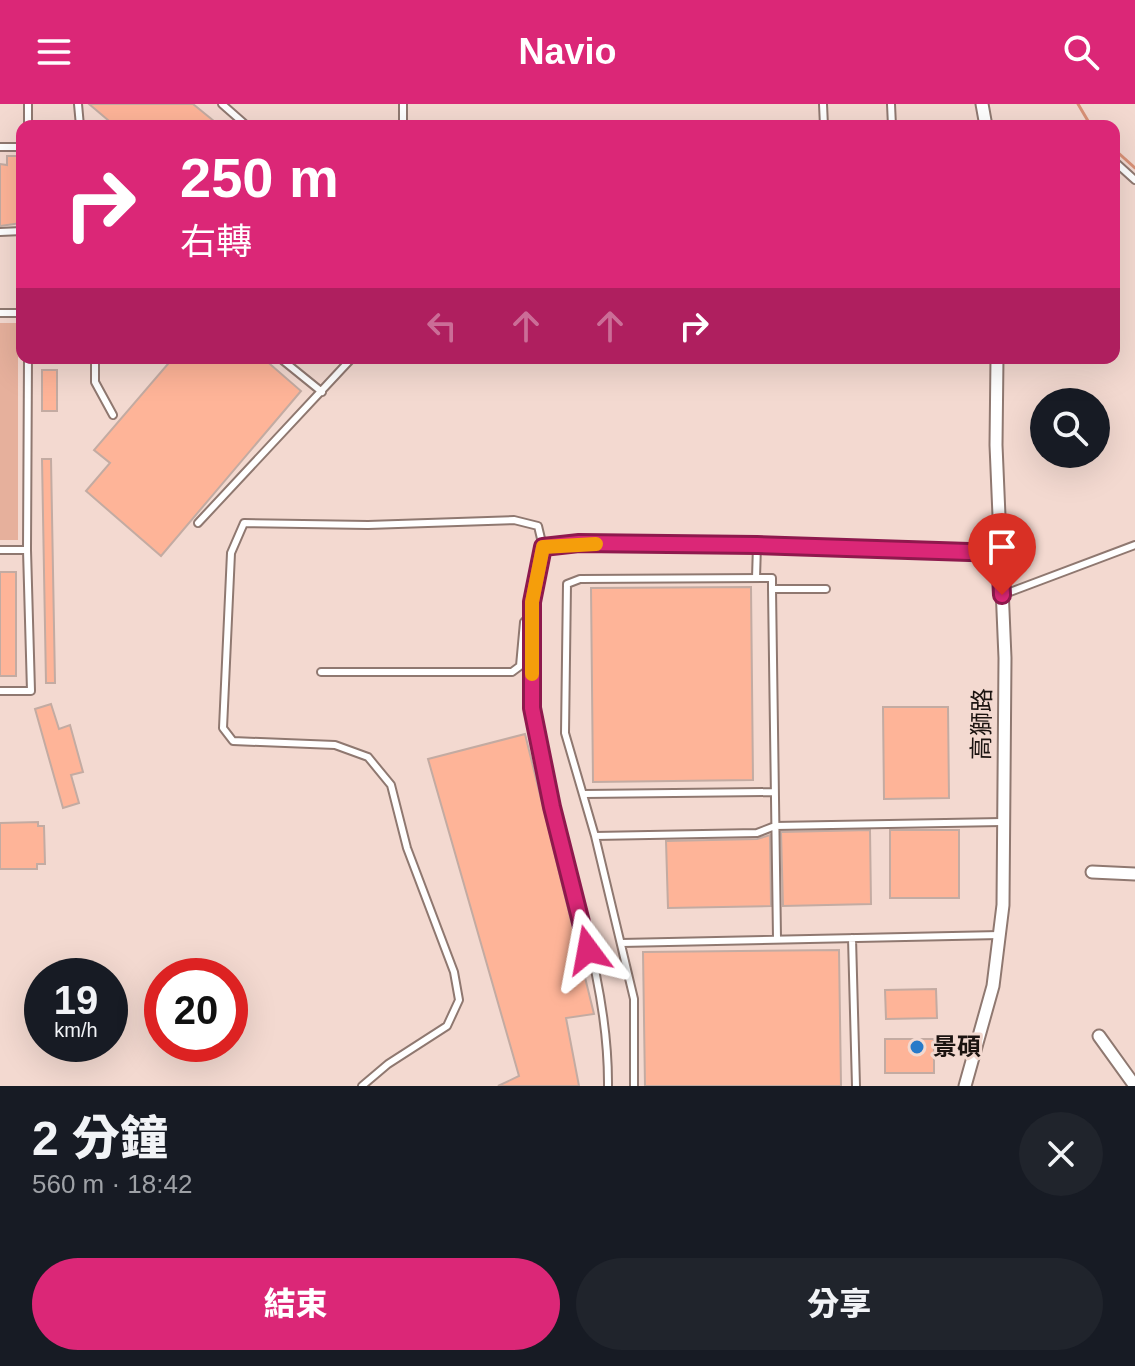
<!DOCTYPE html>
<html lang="zh-TW">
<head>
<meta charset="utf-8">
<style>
  body { margin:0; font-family:Helvetica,"Noto Sans TC",sans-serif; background:#20242c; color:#f1f3f6; height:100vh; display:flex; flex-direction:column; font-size:30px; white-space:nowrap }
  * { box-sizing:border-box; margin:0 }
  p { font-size:26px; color:#9ea1a6 }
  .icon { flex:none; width:44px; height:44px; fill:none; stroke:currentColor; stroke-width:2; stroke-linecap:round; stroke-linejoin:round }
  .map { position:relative; height:982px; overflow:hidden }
  .drawer { display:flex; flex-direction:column; background:#171b24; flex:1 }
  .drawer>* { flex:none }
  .top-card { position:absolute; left:16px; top:16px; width:1104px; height:244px; border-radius:16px; box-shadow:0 8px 32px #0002; background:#db2777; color:#fff; overflow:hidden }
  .controls { position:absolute; left:1030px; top:284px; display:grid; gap:16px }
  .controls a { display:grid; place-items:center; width:80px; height:80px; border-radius:50%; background:#171b24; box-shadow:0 8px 32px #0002; font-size:40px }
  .speed { position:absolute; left:24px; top:854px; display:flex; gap:16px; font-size:40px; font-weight:700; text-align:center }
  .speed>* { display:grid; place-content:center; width:104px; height:104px; border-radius:50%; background:#171b24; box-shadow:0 8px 32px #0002; line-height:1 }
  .speed small { font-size:20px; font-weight:400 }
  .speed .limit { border:12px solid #d22; background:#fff; color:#111 }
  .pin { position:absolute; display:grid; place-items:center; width:68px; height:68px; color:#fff; margin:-82px -34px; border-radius:50% 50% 50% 0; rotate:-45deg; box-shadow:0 0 8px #0007 }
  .pin .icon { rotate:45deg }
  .me { position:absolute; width:88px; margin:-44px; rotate:347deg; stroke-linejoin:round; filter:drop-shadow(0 0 6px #0008) }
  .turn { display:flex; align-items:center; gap:28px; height:168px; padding:0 32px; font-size:36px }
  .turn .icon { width:104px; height:104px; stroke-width:2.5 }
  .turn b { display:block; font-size:56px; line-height:68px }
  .lanes { display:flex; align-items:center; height:76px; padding:0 32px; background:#0003; justify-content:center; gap:40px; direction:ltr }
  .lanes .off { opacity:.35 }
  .round { display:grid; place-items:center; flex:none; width:84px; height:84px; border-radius:42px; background:#20242c }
  .headline { display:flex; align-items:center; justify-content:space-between; height:136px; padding:0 32px }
  h1 { font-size:48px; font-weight:800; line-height:60px }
  .primary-button { display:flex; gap:16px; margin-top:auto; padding:16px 32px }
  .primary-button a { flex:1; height:92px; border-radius:48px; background:#db2777; color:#fff; font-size:32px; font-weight:800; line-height:92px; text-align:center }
  .primary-button a+a { background:#20242c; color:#f1f3f6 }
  header { display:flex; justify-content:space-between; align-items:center; height:104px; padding:0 32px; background:#db2777; color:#fff; font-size:36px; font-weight:800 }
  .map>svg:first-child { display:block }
  .green { fill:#e6b09c }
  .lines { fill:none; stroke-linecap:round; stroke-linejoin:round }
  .stream { stroke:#d99177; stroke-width:3 }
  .building { fill:#feb498; stroke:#c3aba2; stroke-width:2 }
  .service-casing { stroke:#8f7870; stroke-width:10 }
  .minor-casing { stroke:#8f7870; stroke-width:15 }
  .service { stroke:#fff; stroke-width:6 }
  .minor { stroke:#fff; stroke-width:11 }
  .route-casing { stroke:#8e194d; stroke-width:20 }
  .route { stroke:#db2777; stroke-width:14 }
  .slow { stroke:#f59e0b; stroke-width:14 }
  .poi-dot { fill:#287ac9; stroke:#f3d9d0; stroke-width:3 }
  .labels { text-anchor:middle; stroke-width:6; stroke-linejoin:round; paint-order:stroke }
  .street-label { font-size:24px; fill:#1b1310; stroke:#f3d9d0 }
  .poi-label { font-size:24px; font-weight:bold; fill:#1b1310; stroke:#f3d9d0; text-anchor:start }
</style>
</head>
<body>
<header><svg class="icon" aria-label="menu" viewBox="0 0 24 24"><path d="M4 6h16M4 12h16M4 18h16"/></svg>Navio<svg class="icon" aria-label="search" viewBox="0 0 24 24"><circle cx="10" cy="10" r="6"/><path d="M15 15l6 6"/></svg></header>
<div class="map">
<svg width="1135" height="982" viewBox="0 0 1135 982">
  <rect width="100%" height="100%" fill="#f3d9d0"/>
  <path class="green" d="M0,219H18V436H0Z"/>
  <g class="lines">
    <path class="stream" d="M1078,0L1091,22
      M1114,45L1135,64"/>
  </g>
  <path class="building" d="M89,0H193L220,22H115Z
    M7,52H22V119L0,122V60L7,61Z
    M173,254H263L301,287L161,452L86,387L110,359L94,346Z
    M42,266H57V307H42Z
    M42,355H51L55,579H46Z
    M0,468H16V572H0Z
    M751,483L753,676L593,678L591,484Z
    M51,600L59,625L70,621L83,668L71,671L79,699L63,704L35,605Z
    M883,603H948L949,694L884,695Z
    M525,630L594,910L566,914L579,982H498L519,972L428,655Z
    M38,718V722H44L45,760H37V765H0V719Z
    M870,726L871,800L783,802L781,728Z
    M890,726H959V794H890Z
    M770,731L771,802L668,804L666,737L757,735Z
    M839,846L841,982H645L643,848Z
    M936,885L937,914L886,915L885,886Z
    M885,935H934V969H885Z"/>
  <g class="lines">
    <g class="service-casing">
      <path id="service" d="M28,0V22
        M78,0L80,22
        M222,0L247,22
        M403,0V22
        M823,0L824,22
        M891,0L892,22
        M0,43H22
        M1114,57L1135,76
        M0,128L22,127
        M0,209H22
        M95,254V278L113,311
        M280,254L322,288
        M198,419L352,254
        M543,443C532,495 525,552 533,606C550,732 609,854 608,982
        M0,446H27
        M756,474L757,441
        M1002,491L1135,441
        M321,568H512L520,562L524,518L532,509
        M0,587H31L27,446L28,254
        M584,690L774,688
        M595,732L757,729L775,722L1002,718
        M777,834L772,485H826
        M852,834L856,982
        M621,839L1000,831
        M362,982L388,960L447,922L459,896L454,868L407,744L391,681L368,653L335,641L233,637L223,624L231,449L244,419L368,421L514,416L538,422L543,443L579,439L757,441L1000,449
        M634,982V895L595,732L565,629L567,480L580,475L772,474V485"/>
    </g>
    <g class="minor-casing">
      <path id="minor" d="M982,0L986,22
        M1092,768L1135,770
        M1099,932L1135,982
        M965,982L993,882L1003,801L1005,554L996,341L997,254"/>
    </g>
    <use href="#service" class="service"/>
    <use href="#minor" class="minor"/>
  </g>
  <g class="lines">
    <g class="route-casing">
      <path id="route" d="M588,846L552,703L532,604V498L543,443L579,439L757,441L1000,449L1002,491"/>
    </g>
    <use href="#route" class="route"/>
    <path class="slow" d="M532,570V498L543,443L596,440"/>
  </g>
  <circle class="poi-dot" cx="917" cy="943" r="8"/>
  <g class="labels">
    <g class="street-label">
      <text transform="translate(982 620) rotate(-89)" y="8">高獅路</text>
    </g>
    <g class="poi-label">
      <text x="933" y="951">景碩</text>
    </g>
  </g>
</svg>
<div class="controls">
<a><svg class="icon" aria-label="search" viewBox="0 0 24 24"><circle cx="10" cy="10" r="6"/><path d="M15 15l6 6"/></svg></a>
</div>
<div class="speed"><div>19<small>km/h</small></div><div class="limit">20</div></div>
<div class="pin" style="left:1002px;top:491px;background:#d93025"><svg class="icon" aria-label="arrive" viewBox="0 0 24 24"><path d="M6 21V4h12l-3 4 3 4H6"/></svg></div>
<svg class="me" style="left:588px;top:846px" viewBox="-20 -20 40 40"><path d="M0-17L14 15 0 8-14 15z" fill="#db2777" stroke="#fff" stroke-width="4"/></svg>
<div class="top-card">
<div class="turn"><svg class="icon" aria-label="right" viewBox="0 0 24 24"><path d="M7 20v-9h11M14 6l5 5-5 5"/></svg><div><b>250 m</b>右轉</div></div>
<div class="lanes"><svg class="icon off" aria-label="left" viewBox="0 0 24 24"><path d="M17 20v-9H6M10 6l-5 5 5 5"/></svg><svg class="icon off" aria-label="ahead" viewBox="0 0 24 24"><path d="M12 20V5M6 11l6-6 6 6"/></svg><svg class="icon off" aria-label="ahead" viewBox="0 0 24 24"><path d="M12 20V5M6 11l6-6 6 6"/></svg><svg class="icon" aria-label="right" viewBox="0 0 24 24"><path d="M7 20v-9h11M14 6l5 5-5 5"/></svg></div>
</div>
</div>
<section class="drawer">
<div class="headline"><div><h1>2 分鐘</h1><p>560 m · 18:42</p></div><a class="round"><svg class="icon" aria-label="close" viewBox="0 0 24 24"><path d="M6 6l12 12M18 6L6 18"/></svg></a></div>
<div class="primary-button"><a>結束</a><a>分享</a></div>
</section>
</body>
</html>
